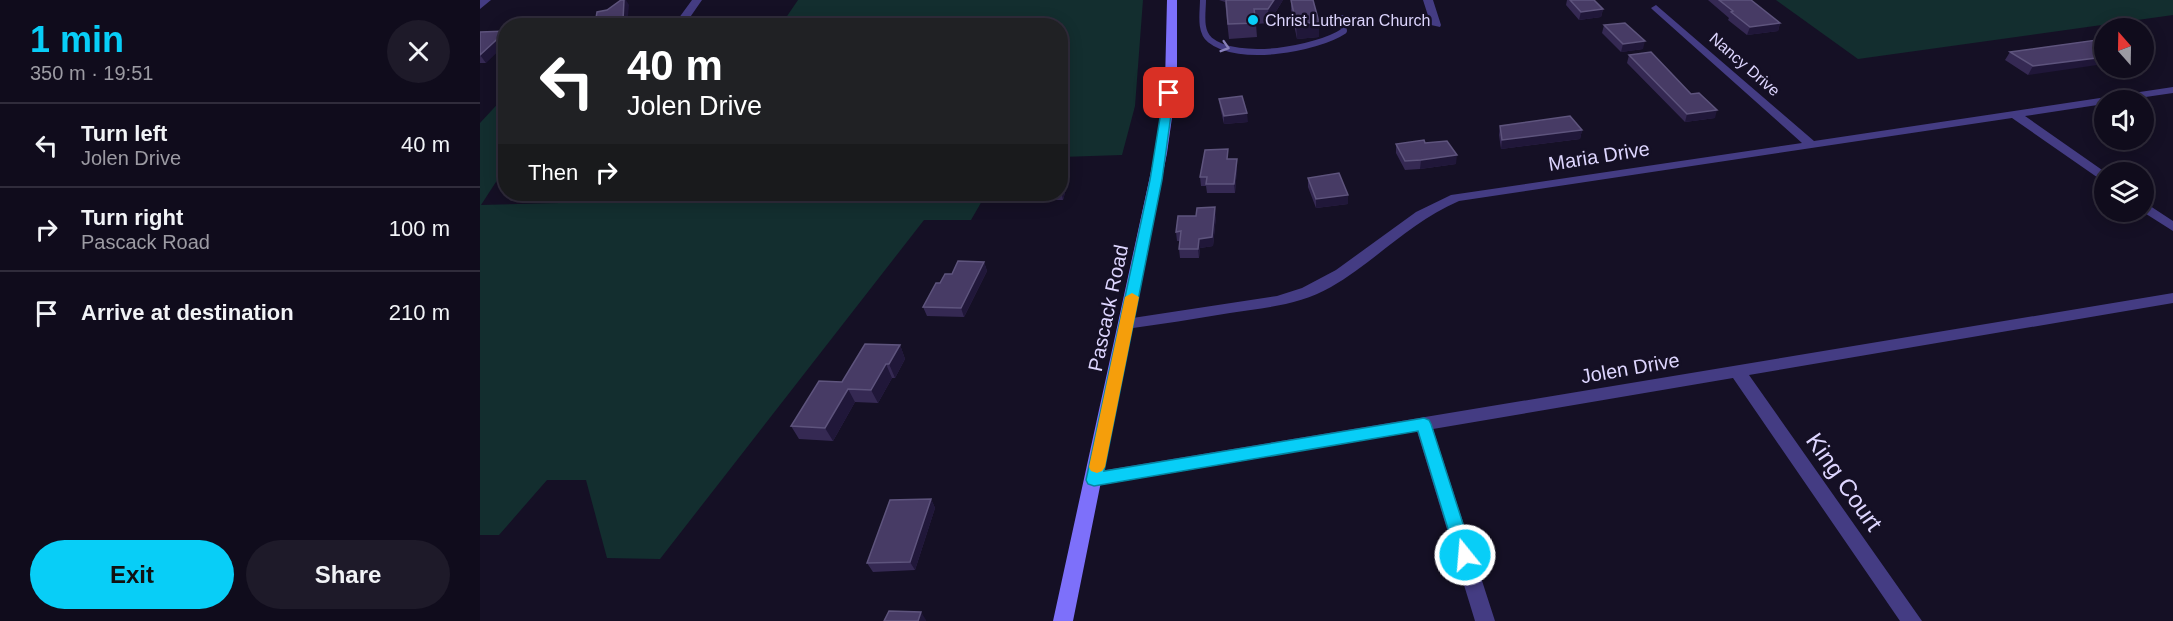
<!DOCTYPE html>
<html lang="en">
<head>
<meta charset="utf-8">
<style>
  body { margin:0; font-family:Helvetica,sans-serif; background:#1e1a29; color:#f1f3f6; height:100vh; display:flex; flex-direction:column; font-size:22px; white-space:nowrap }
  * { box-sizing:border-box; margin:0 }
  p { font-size:20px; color:#9c9ba3 }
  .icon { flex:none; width:33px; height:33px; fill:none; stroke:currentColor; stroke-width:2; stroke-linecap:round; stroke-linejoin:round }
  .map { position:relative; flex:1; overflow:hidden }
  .drawer { display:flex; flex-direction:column; background:#100c1c; width:480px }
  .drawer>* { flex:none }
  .top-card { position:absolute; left:18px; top:18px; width:570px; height:183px; border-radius:24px; box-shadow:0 3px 15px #0003,0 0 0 2px #302c3b; background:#202124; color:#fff; overflow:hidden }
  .needle { width:39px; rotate:340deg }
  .tools { position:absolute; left:1614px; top:18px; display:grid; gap:12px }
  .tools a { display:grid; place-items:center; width:60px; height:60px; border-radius:50%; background:#100c1c; box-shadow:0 3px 15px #0003,0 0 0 2px #302c3b; font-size:30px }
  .pin { position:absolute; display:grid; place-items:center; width:51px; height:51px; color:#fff; margin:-26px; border-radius:12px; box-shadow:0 3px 9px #0006 }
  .me { position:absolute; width:66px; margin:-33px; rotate:343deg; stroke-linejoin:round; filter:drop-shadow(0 0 4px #0008) }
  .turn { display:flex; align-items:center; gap:21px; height:126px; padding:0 30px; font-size:27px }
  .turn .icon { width:78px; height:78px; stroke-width:2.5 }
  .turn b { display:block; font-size:42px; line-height:51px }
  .then { display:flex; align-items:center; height:57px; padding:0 30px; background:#0003; gap:12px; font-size:22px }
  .round { display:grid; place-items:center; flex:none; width:63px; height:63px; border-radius:32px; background:#1e1a29 }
  .headline { display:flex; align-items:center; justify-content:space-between; height:102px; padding:0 30px }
  h1 { font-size:36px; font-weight:800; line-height:45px; color:#08cef7 }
  .action { display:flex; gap:12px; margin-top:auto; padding:12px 30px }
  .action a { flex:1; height:69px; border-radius:36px; background:#08cef7; color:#111; font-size:24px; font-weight:800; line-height:69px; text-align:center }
  .action a+a { background:#1e1a29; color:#f1f3f6 }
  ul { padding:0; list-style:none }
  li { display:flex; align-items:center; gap:18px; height:84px; padding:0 30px; border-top:2px solid #302c3b }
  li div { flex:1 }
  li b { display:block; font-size:22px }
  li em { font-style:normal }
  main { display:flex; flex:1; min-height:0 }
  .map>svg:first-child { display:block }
  .green { fill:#132e2f }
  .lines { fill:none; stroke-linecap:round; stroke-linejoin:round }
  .lane { stroke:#443c83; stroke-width:6 }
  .street { fill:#443c83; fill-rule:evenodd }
  .secondary { fill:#7d70fa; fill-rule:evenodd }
  .wall { fill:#352953 }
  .shaded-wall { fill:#201739 }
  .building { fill:#473b65; stroke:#5e547d; stroke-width:1.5 }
  .oneway { stroke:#8981ba }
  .route { fill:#08cef7; stroke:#0586a1; stroke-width:1.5 }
  .slow { fill:#f59e0b }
  .poi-dot { fill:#08cef7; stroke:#151025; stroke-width:2 }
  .labels { text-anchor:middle; stroke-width:5; stroke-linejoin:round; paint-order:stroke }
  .far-poi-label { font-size:16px; fill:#ddd5fe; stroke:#151025; text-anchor:start }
  .far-street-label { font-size:16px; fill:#ddd5fe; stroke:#151025 }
  .street-label { font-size:20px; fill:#ddd5fe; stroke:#151025 }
  .near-street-label { font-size:24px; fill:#ddd5fe; stroke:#151025 }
</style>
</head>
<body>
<main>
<section class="drawer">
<div class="headline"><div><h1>1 min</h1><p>350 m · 19:51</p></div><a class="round"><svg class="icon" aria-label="close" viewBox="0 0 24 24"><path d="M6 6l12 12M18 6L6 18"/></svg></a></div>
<ul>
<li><svg class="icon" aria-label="left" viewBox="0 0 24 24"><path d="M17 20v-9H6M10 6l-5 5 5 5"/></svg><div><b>Turn left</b><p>Jolen Drive</p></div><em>40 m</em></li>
<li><svg class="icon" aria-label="right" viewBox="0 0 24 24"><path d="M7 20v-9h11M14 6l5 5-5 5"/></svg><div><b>Turn right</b><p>Pascack Road</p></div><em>100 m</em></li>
<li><svg class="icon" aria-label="arrive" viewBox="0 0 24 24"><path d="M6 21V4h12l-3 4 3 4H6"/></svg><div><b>Arrive at destination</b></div><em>210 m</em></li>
</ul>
<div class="action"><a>Exit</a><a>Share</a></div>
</section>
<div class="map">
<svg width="1693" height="621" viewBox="0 0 1693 621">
  <rect width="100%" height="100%" fill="#151025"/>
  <path class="green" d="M318,0H663L655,106L642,155L581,157L580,26L301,25Z
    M1296,0H1693V15L1378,59Z
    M25,96V168L1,205L203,200L210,194H506L491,220H444L180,559L127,558L106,480H67L19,535H0V123Z"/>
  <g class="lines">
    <path class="lane" d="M723,0C723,12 719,31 730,40C758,63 837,49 864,31L862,18"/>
    <path class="street" d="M0,0H11L0,9Z
      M212,0H222L204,26H193Z
      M943,0H953L961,25L960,27L951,25Z
      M1176,5L1334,141L1693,87V93L1645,100H1624V104L1545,116L1625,172L1624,182L1532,118L979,201C930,222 896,261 851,287C820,305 783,308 750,313C715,319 681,324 646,329L638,324L646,319L797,296L822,288L856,270L936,212L971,195L1322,143L1173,10L1171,8Z
      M1664,202L1693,221V231L1663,212Z
      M1693,293V303L1269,375L1442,621H1420L1253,378L953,429L1015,621H995L937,431L614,486L608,484L605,479L608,474L614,472Z"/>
    <path class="secondary" d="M687,0H697V82L687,153L593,621H573L675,153L685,82Z"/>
  </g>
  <path class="wall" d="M739,0H803L789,23L776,24L777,37L749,39L745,2Z
    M811,0H833L839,22V37L817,39L811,10Z
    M1087,0H1114L1123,9L1121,17L1099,20L1086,5Z
    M1228,0H1271L1300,23L1298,31L1267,35L1248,20L1249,18Z
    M1124,25L1163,49L1141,52L1122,33Z
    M0,32L6,63H0Z
    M1624,39L1548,75L1525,60L1530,52Z
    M1149,55L1211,94L1235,118L1205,122L1147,63Z
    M739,99L768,122L744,124L740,107Z
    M1020,126L1102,130L1100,139L1021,149L1019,135Z
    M945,143L976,164L940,169L925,170L916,153V144Z
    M749,159H757V168L755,193H727L726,186H721L720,177Z
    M580,173L588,181L583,200H555L553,194H580Z
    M828,178L868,195V204L836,208L828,187Z
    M736,216L733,246L720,248L719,258H700L699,249L700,241H697L696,232Z
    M504,262L507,271L484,317L447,316L443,307L460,283L472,274Z
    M420,345L425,359L415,378H412L398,403L375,402L353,441L319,439L311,426L362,382Z
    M451,499L455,508L435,570L393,572L387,563Z"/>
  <path class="shaded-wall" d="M144,0H146L149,5L147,26H136Z
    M794,0H803L789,23L788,9Z
    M1123,9L1121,17L1099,20L1101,12Z
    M839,22V37L817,39L816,24Z
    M1300,23L1298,31L1267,35L1270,27Z
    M26,31V44L6,63L0,55Z
    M1165,41L1163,49L1141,52L1143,44Z
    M1624,57V64L1548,75L1553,66Z
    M1237,110L1235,118L1205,122L1207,114Z
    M767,113L768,122L744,124V116Z
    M1102,130L1100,139L1021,149L1022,140Z
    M977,155L976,164L940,169L941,160Z
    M757,159V168L755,193L754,184Z
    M586,172L588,181L583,200L581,191Z
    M868,195V204L836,208V199Z
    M735,207L736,216L733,246L720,248L719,258L718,249L719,239Z
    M504,262L507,271L484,317L481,308Z
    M420,345L425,359L415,378L409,364Z
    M406,364L412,378L398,403L391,390Z
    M368,389L375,402L353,441L345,428Z
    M451,499L455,508L435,570L430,562Z
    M441,612L446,620V621H438Z"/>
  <path class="building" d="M141,0H144L143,20L137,24L136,26H106L116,18L117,12L127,10Z
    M746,0H794L788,9H774L776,23L748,24Z
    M811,0H833L839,22L816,24Z
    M1090,0H1114L1123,9L1101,12Z
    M1239,0H1271L1300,23L1270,27L1251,12L1253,11Z
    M1145,23L1165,41L1143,44L1124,25Z
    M26,31L0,55V32Z
    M1624,39V57L1553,66L1530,52Z
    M1171,52L1211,94L1219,93L1237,110L1207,114L1149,55Z
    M762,96L767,113L744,116L739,99Z
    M1090,116L1102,130L1022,140L1020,126Z
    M944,140L945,143L967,141L977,155L941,160L925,161L916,144Z
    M748,149L747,159H757L754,184H726L727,177H720L725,150Z
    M586,172L581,191H580V173Z
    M859,173L868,195L836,199L828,178Z
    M735,207L732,237L719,239L718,249H699L701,231L696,232L698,216H716L717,208Z
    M478,261L504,262L481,308L443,307L456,283H460L465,274H472Z
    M385,344L420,345L409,364H406L391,390L368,389L345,428L311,426L339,381L362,382Z
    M451,499L430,562L387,563L410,500Z
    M409,611L441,612L438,621H404Z"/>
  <defs><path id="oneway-chevron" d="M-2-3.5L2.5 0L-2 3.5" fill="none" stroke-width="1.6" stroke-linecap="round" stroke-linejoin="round" transform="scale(1.5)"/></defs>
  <use class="oneway" href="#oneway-chevron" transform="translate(745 47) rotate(17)"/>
  <path class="route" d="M689,90L694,93L682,180L624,471L944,418L949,420L951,424L993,555L991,561L985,563L978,561L976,555L938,431L614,486L608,484L606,480L670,180L684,93Z"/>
  <path class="slow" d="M652,293L659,297L625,467L622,471L617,473L611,471L609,467L645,297Z"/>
  <circle class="poi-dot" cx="773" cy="20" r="6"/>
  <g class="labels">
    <g class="far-poi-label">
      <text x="785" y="26">Christ Lutheran Church</text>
    </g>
    <g class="far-street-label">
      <text transform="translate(1265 64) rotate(41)" y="6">Nancy Drive</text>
    </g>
    <g class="street-label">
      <text transform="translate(1119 156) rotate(-9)" y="7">Maria Drive</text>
      <text transform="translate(628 308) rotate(-78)" y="7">Pascack Road</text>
      <text transform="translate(1150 368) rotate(-10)" y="7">Jolen Drive</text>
    </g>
    <g class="near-street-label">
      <text transform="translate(1364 482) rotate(55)" y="8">King Court</text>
    </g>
  </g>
</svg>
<div class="tools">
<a><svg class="needle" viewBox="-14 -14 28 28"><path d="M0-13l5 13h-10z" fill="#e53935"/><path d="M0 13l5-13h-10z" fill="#9c9ba3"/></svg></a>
<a><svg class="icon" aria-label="sound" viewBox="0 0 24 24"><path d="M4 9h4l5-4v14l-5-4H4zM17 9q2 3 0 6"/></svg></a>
<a><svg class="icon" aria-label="layers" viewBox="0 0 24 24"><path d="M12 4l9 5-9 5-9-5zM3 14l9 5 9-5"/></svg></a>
</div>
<div class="pin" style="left:689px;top:93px;background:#d93025"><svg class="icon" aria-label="arrive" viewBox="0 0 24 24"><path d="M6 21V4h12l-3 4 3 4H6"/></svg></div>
<svg class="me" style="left:985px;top:555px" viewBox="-20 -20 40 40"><circle r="17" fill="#08cef7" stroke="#fff" stroke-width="3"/><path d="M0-11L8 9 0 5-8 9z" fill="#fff"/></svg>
<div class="top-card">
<div class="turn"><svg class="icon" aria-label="left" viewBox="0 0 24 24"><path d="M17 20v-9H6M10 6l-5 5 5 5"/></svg><div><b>40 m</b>Jolen Drive</div></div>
<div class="then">Then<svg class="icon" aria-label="right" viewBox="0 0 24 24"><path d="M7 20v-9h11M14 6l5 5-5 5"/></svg></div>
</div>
</div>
</main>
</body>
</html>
